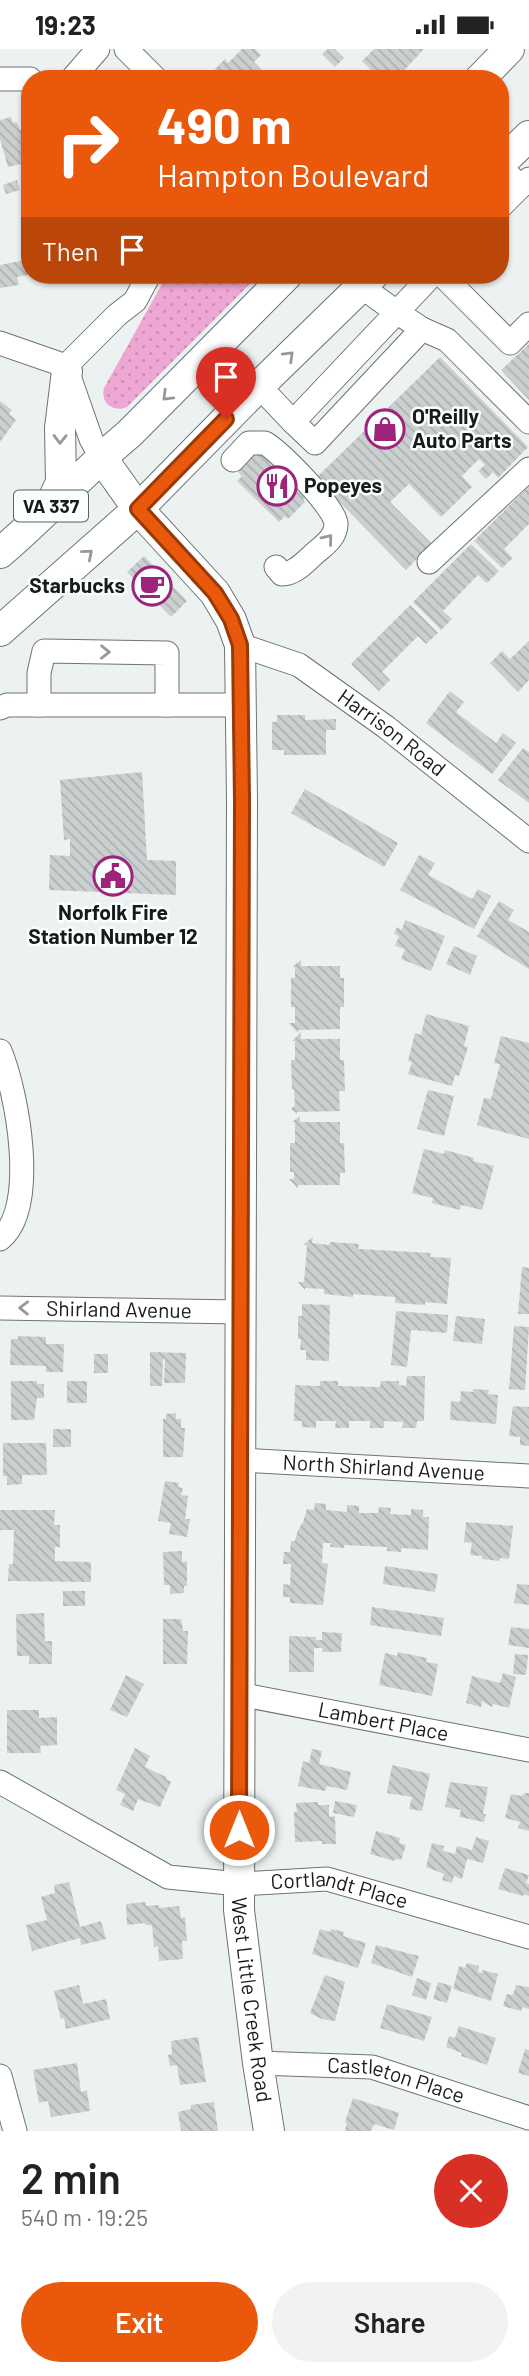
<!DOCTYPE html>
<html lang="en">
<head>
<meta charset="utf-8">
<style>
  body { margin:0; font-family:Barlow,sans-serif; background:#f2f2f2; color:#222; height:100vh; display:flex; flex-direction:column; font-size:26px; white-space:nowrap }
  * { box-sizing:border-box; margin:0 }
  p { font-size:23px; color:#767676 }
  .icon { flex:none; width:38px; height:38px; fill:none; stroke:currentColor; stroke-width:2; stroke-linecap:round; stroke-linejoin:round }
  .map { position:relative; height:2082px; overflow:hidden }
  .panel { display:flex; flex-direction:column; background:#fff; flex:1 }
  .panel>* { flex:none }
  .guide { position:absolute; left:21px; top:21px; width:488px; height:214px; border-radius:28px; box-shadow:0 2px 5px #0004; background:#ea580c; color:#fff; overflow:hidden }
  .pin { position:absolute; display:grid; place-items:center; width:60px; height:60px; color:#fff; margin:-72px -30px; border-radius:50% 50% 50% 0; rotate:-45deg; box-shadow:0 0 7px #0007 }
  .pin .icon { rotate:45deg }
  .me { position:absolute; width:77px; margin:-38px; rotate:0deg; stroke-linejoin:round; filter:drop-shadow(0 0 5px #0008) }
  .turn { display:flex; align-items:center; gap:24px; height:147px; padding:0 21px; font-size:32px }
  .turn .icon { width:91px; height:91px; stroke-width:2.5 }
  .turn b { display:block; font-size:49px; line-height:60px }
  .then { display:flex; align-items:center; height:66px; padding:0 21px; background:#0003; gap:14px; font-size:26px }
  .round { display:grid; place-items:center; flex:none; width:74px; height:74px; border-radius:37px; background:#f2f2f2 }
  .overview { display:flex; align-items:center; justify-content:space-between; height:119px; padding:0 21px }
  h1 { font-size:42px; font-weight:600; line-height:52px }
  .action { display:flex; gap:14px; margin-top:auto; padding:14px 21px }
  .action a { flex:1; height:80px; border-radius:42px; background:#ea580c; color:#fff; font-size:28px; font-weight:600; line-height:80px; text-align:center }
  .action a+a { background:#f2f2f2; color:#222 }
  .status { display:flex; justify-content:space-between; align-items:center; height:49px; padding:0 35px; background:#fff; direction:ltr }
  .status svg { height:19px; fill:currentColor }
  .map>svg:first-child { display:block }
  .park { fill:url(#park-dots) }
  .building { fill:url(#building-back-hatch) }
  .lines { fill:none; stroke-linecap:round; stroke-linejoin:round }
  .minor-casing { stroke:#6e7373; stroke-width:25 }
  .major-casing { stroke:#6e7373; stroke-width:32 }
  .minor { stroke:#fff; stroke-width:23 }
  .major { stroke:#fff; stroke-width:30 }
  .oneway { stroke:#989898 }
  .route-casing { stroke:#983908; stroke-width:18 }
  .route { stroke:#ea580c; stroke-width:12 }
  .labels { text-anchor:middle; stroke-width:5; stroke-linejoin:round; paint-order:stroke }
  .shield { fill:#f9fffe; stroke:#5c5f5e; stroke-width:2 }
  .shield-label { font-size:19px; font-weight:bold; fill:#191a1a }
  .poi-label { font-size:21px; font-weight:bold; fill:#191a1a; stroke:#f9fffe; text-anchor:start }
  .street-label { font-size:21px; fill:#191a1a; stroke:#f9fffe }
</style>
</head>
<body>
<div class="status"><b>19:23</b><svg viewBox="0 0 49 12"><path d="M0 12V9h3v3zM5 12V6h3v6zM10 12V3h3v9zM15 12V0h3v12zM26 1h20v11H26zM47 4h2v5h-2z"/></svg></div>
<div class="map">
<svg width="529" height="2082" viewBox="0 0 529 2082">
  <defs>
    <pattern id="park-dots" width="8" height="8" patternUnits="userSpaceOnUse" patternTransform="scale(1.75)"><rect width="8" height="8" fill="#eea7d2"/><path d="M2 2h.1M6 6h.1" fill="none" stroke="#cc8fb4" stroke-width="1.8" stroke-linecap="round"/></pattern>
    <pattern id="building-back-hatch" width="6" height="6" patternUnits="userSpaceOnUse" patternTransform="scale(1.75)"><rect width="6" height="6" fill="#cacfcf"/><path d="M-1 5l2 2M0 0l6 6M5-1l2 2" fill="none" stroke="#adb1b1"/></pattern>
  </defs>
  <rect width="100%" height="100%" fill="#ecf1f1"/>
  <path class="park" d="M167,226H259L127,358C113,364 100,354 104,339Z"/>
  <path class="building" d="M242,0H255L261,6L254,13L264,23L257,30H217L211,24L225,10L228,14Z
    M328,0H335L344,9L335,18L322,5Z
    M374,0H424L396,30H380L362,12Z
    M11,68L13,74L17,73L20,81L30,79V113L8,118L0,90V71Z
    M17,131L20,141L6,145L3,136Z
    M25,211L28,226L17,228L19,236L0,239V216Z
    M529,295V351L501,321Z
    M440,308L528,398L498,429L493,423L486,430L478,422L485,416L479,410L462,427L472,438L441,468L409,435L390,453L432,495L406,521L316,429Z
    M0,352L12,361L9,365L16,371L0,393Z
    M259,401L309,443L303,450L305,453L288,470L285,467L279,473L237,432L242,427L237,422Z
    M529,437V475L504,500L513,509L502,519L474,492Z
    M471,495L499,522L487,534L478,526L443,562L452,570L441,581L413,553Z
    M144,507L187,552L171,568L127,523Z
    M410,556L438,584L426,595L418,587L382,623L390,631L379,642L351,615Z
    M529,592V631L518,643L490,614L502,602L510,610Z
    M450,642L464,653L456,663L496,694L503,684L516,694L492,725L426,674Z
    M277,666H305V671L336,670V681H326V706H284V701H272V673H277Z
    M523,699L529,703V754L498,731Z
    M142,723L147,811L176,812V846L49,841L50,806L70,807V790L64,791L60,731Z
    M305,740L398,794L384,818L291,764Z
    M419,806L435,814L428,826L472,850L478,840L491,847L474,880L400,841Z
    M499,852L514,861L508,871L529,883V920L477,887Z
    M405,871L445,887L431,922L401,910L405,900L395,897L399,887L394,885L397,878L402,881Z
    M454,897L477,907L470,926L446,915Z
    M301,911V917H340V929H344V958H340V980L298,981V984L289,974H295V958H291V929H295V918H292Z
    M426,965L469,977L464,997L468,998L459,1027L455,1026L452,1037L408,1025L412,1013L408,1012L415,984L421,986Z
    M301,983V990H340V1011H344L345,1042H339L340,1062L297,1063V1065L291,1060L295,1056L294,1040H292L291,1011H295V992H292Z
    M501,987L529,994V1090L477,1076L484,1049L491,1050L500,1015L494,1014Z
    M428,1041L454,1047L444,1087L417,1080Z
    M300,1067V1073H340V1094H344L345,1124H340V1136H298V1139L289,1130H294V1123H290V1094H295V1073H292Z
    M424,1100L444,1105L445,1101L474,1109L473,1112L494,1117L482,1161L461,1156L460,1161L432,1154L433,1149L412,1144Z
    M313,1188L312,1194L329,1196L330,1193L359,1195L358,1200L431,1204L430,1208L451,1209L447,1255L425,1253V1256L395,1254V1248L353,1245V1248L324,1245V1240L305,1239V1241L298,1233H304L307,1196H303Z
    M522,1218L529,1219V1265H518Z
    M302,1255L330,1256L329,1312L306,1311V1301H300L301,1290H298V1267H302Z
    M396,1262L448,1266L447,1284L411,1281L407,1318L391,1316Z
    M456,1267L485,1270L482,1295L453,1292Z
    M514,1277L529,1278L525,1341L509,1340Z
    M18,1287L46,1288V1295H64L63,1323H46V1317L10,1316L11,1290H18Z
    M150,1303L186,1304L185,1334H164L165,1310H163L162,1337H150Z
    M94,1305H108V1324H94Z
    M407,1327H425L424,1372H417L416,1379H402L403,1373L384,1372V1379H370V1372H349V1379H335L336,1372H316V1379L302,1378V1372H294L295,1336L320,1337V1332H338V1337L380,1338L381,1332H399V1336L406,1337Z
    M11,1332H37V1335H44V1349H37L34,1371H11Z
    M67,1332H87V1354H67Z
    M473,1340L489,1341L488,1345L498,1346L496,1375L450,1371L451,1352L460,1353L461,1342L473,1343Z
    M513,1357L529,1358V1397L520,1396V1388L509,1387Z
    M176,1364V1370H181V1379H185L183,1408H163V1370H166V1365Z
    M53,1380H71V1398H53Z
    M3,1394H46L47,1426H22V1435L7,1436V1427H3Z
    M165,1432L179,1434L178,1438L183,1439L181,1446L188,1447L185,1470H190L187,1488L169,1485L171,1474L158,1472Z
    M315,1454L326,1455V1461L347,1463V1456L359,1457V1464H378L379,1458L391,1459L390,1465L411,1466V1460L423,1461V1468H429L428,1501L402,1499L401,1503L387,1502V1498L344,1496V1499L330,1498L331,1494H323L322,1514L328,1515L323,1556L290,1554V1548H283V1535L290,1536L291,1515H283L284,1503H290L291,1492H295L298,1481L303,1473L307,1460L314,1461Z
    M0,1461H55L54,1476H60V1498H55V1512L91,1513V1533L8,1532L9,1515H13L14,1481H0Z
    M466,1473L513,1477L509,1510L500,1509V1512L482,1510V1507L470,1506L472,1494L464,1493Z
    M182,1502V1513L187,1512V1537H184V1544L170,1545V1536H164L163,1503Z
    M385,1517L438,1525L435,1543L383,1535Z
    M517,1535L529,1536V1556L514,1554Z
    M63,1542H85V1557H63Z
    M372,1558L444,1569L441,1587L370,1576Z
    M44,1564L45,1592H52V1615H29V1607H17L16,1565Z
    M163,1570H181L183,1582H188L187,1615H163Z
    M511,1578L529,1580V1599L508,1596Z
    M322,1583L342,1584L341,1603H322L323,1599H314V1623H289V1587L316,1588V1591H322Z
    M398,1603L427,1609L426,1613L438,1615L432,1647L379,1636L385,1604L397,1607Z
    M515,1605L528,1606L526,1626L513,1625Z
    M503,1624L516,1628L509,1659L493,1655L492,1658L482,1652L481,1658L466,1654L472,1627L500,1634Z
    M126,1626L144,1635L127,1668L110,1661Z
    M7,1661H39V1669L57,1668V1696L40,1697L41,1704H7Z
    M135,1699L150,1707L145,1718L166,1728V1730L171,1733L160,1758L138,1750L133,1762L120,1756L125,1745L116,1741Z
    M312,1700L322,1702L319,1715L351,1723L347,1741L327,1737L325,1742L298,1737L303,1712L309,1714Z
    M392,1716L430,1725L422,1762L409,1760L412,1748L387,1744Z
    M450,1733L488,1738L483,1765H486L484,1773L459,1768L461,1761L445,1758Z
    M526,1744H529V1782L518,1779L520,1773L505,1769L511,1745L521,1747Z
    M335,1752L357,1756L354,1768L333,1764Z
    M318,1753V1756H329V1768L335,1767L336,1795H322V1792L295,1793L294,1763H297L296,1754Z
    M376,1782L400,1789L399,1794L406,1796L401,1811L395,1810L394,1812L370,1805Z
    M476,1788L489,1792L483,1814L467,1810L462,1830L454,1827L452,1834L442,1831L444,1825L426,1818L432,1794L444,1797L443,1802L455,1805L457,1797L472,1801Z
    M505,1819L529,1826L526,1834L529,1835V1847L524,1845L523,1847L498,1840Z
    M69,1833L80,1878L101,1872L106,1890L81,1896L80,1889L32,1902L26,1876L47,1871L41,1848L55,1844L54,1836Z
    M146,1853V1857L159,1856V1859L179,1857L181,1869L185,1868L187,1892H182L183,1910L159,1912L158,1897L154,1898L152,1876H146L145,1874L127,1876L126,1855Z
    M320,1880L330,1883L331,1880L344,1883L343,1887L366,1894L358,1919L312,1905Z
    M376,1896L419,1907L412,1928L371,1914Z
    M467,1914L479,1917L478,1923L482,1924L483,1921L498,1925L491,1952L453,1940L459,1917L465,1919Z
    M325,1926L345,1933L335,1972L322,1970L310,1964Z
    M417,1929L431,1934L426,1951L412,1946Z
    M438,1933L452,1937L447,1954L433,1950Z
    M79,1936L83,1955L106,1950L110,1970L66,1980L64,1969L61,1970L54,1942Z
    M516,1936L529,1938V1960L522,1958L521,1962L503,1957L507,1945L513,1946Z
    M387,1955L432,1968L424,1992L380,1979Z
    M459,1977L496,1989L487,2016L461,2007L462,2004L446,1998L449,1987L455,1989Z
    M198,1988L206,2033L180,2036L177,2016L170,2017L168,2006L172,2005L171,1992Z
    M525,2000L529,2001V2027L518,2024Z
    M77,2014L81,2043L87,2041L90,2062L51,2068L48,2052L39,2054L33,2021Z
    M353,2049L399,2064L394,2081L374,2075L371,2082H345L347,2074L345,2073Z
    M214,2053L218,2082H181L178,2063L191,2060V2056Z"/>
  <g class="lines">
    <g class="minor-casing">
      <g id="minor">
        <path d="M126,0L156,30"/>
        <path d="M0,30H30"/>
        <path d="M72,30L98,0"/>
        <path d="M500,117L520,138L529,130"/>
        <path d="M500,158L520,138"/>
        <path d="M350,226C371,247 397,263 422,280L315,394L293,373L432,226"/>
        <path d="M442,226L510,294L529,275"/>
        <path d="M422,280L447,291L529,373"/>
        <path d="M0,294L66,317"/>
        <path d="M66,317L117,266L135,252L149,226"/>
        <path d="M69,327L91,390L101,408"/>
        <path d="M259,337L293,373"/>
        <path d="M233,411L249,394H265C280,403 337,460 336,475C336,489 323,497 314,505C305,513 295,525 282,525L276,518"/>
        <path d="M429,513L529,420"/>
        <path id="s1" d="M240,596L299,616L386,678L529,792"/>
        <path d="M39,656V624L44,602L167,604V656"/>
        <path d="M0,659L7,656H242"/>
        <path d="M0,1002C17,1043 39,1159 0,1190"/>
        <path id="s2" d="M0,1259L239,1263"/>
        <path id="s3" d="M239,1411L529,1427"/>
        <path id="s4" d="M239,1645L529,1701"/>
        <path id="s5" d="M0,1733L168,1828L239,1835L327,1830L529,1888"/>
        <path id="s6" d="M258,2014L372,2018L529,2069"/>
        <path d="M0,2027L15,2082"/>
      </g>
    </g>
    <g class="major-casing">
      <g id="major">
        <path d="M480,30L509,0"/>
        <path d="M500,115L529,87"/>
        <path id="s7" d="M101,408L138,460L215,544L231,571L240,596L242,751L239,1861L258,2014L269,2082"/>
        <path d="M51,455L61,433L60,379L67,322"/>
        <path d="M0,504C45,466 84,422 129,385L287,226"/>
        <path d="M0,582L138,460L259,337L373,226"/>
      </g>
    </g>
    <use href="#minor" class="minor"/>
    <use href="#major" class="major"/>
  </g>
  <defs><path id="oneway-chevron" d="M-2-3.5L2.5 0L-2 3.5" fill="none" stroke-width="1.6" stroke-linecap="round" stroke-linejoin="round" transform="scale(1.75)"/></defs>
  <g class="oneway">
    <use href="#oneway-chevron" transform="translate(289 307) rotate(-44)"/>
    <use href="#oneway-chevron" transform="translate(167 347) rotate(135)"/>
    <use href="#oneway-chevron" transform="translate(60 390) rotate(91)"/>
    <use href="#oneway-chevron" transform="translate(328 490) rotate(-51)"/>
    <use href="#oneway-chevron" transform="translate(88 505) rotate(-41)"/>
    <use href="#oneway-chevron" transform="translate(105 603) rotate(1)"/>
    <use href="#oneway-chevron" transform="translate(24 1259) rotate(-179)"/>
  </g>
  <g class="lines">
    <g class="route-casing">
      <path id="route" d="M226,370L138,460L215,544L231,570L240,596L242,751L239,1781"/>
    </g>
    <use href="#route" class="route"/>
  </g>
  <defs>
    <g id="shop-ring" transform="scale(2.0125)"><circle r="9.5" fill="#f9fffe" stroke="#9e237a" stroke-width="1.5"/><path d="M-5-2.5h2.3a2.7 3.5 0 0 1 5.4 0H5L5.5 6h-11ZM-1.5-2.5h3a1.5 2.3 0 0 0-3 0Z" fill="#9e237a"/></g>
    <g id="restaurant-ring" transform="scale(2.0125)"><circle r="9.5" fill="#f9fffe" stroke="#9e237a" stroke-width="1.5"/><path d="M-5-6h1v4h1v-4h1v4h1v-4h1v5L-1.5 .5V6h-2V.5L-5-1ZM5-6V6H3V1.5H1.5Q1.5-4 5-6Z" fill="#9e237a"/></g>
    <g id="cafe-ring" transform="scale(2.0125)"><circle r="9.5" fill="#f9fffe" stroke="#9e237a" stroke-width="1.5"/><path d="M-5.5-4.5H6V0H3Q3 3.5 0 3.5H-2.5Q-5.5 3.5-5.5 0ZM3-3.2v2h1.7v-2ZM-6 4.5H4V6H-6Z" fill="#9e237a"/></g>
    <g id="civic-ring" transform="scale(2.0125)"><circle r="9.5" fill="#f9fffe" stroke="#9e237a" stroke-width="1.5"/><path d="M-.6-6.5H3V-4.5H.6V-3L4-1V1h2V6H-6V1h2V-1L-.6-3ZM-1.2 2.5V6h2.4V2.5Z" fill="#9e237a"/></g>
  </defs>
  <g fill-rule="evenodd">
    <use href="#shop-ring" x="385" y="380"/>
    <use href="#restaurant-ring" x="277" y="437"/>
    <use href="#cafe-ring" x="152" y="537"/>
    <use href="#civic-ring" x="113" y="827"/>
  </g>
  <g class="labels">
    <rect class="shield" x="14" y="441.5" width="74" height="31" rx="5"/>
    <g class="shield-label">
      <text x="51" y="464">VA 337</text>
    </g>
    <g class="poi-label">
      <text x="412" y="375">O'Reilly<tspan x="412" dy="24">Auto Parts</tspan></text>
      <text x="304" y="444">Popeyes</text>
      <text x="125" y="544" text-anchor="end">Starbucks</text>
      <text x="113" y="871" text-anchor="middle">Norfolk Fire<tspan x="113" dy="24">Station Number 12</tspan></text>
    </g>
    <g class="street-label">
      <text dy="7" stroke="none"><textPath href="#s1" startOffset="177">Harrison Road</textPath></text>
      <text dy="7" stroke="none"><textPath href="#s2" startOffset="119">Shirland Avenue</textPath></text>
      <text dy="7" stroke="none"><textPath href="#s3" startOffset="145">North Shirland Avenue</textPath></text>
      <text dy="7" stroke="none"><textPath href="#s4" startOffset="147">Lambert Place</textPath></text>
      <text dy="7" stroke="none"><textPath href="#s5" startOffset="366">Cortlandt Place</textPath></text>
      <text dy="7" stroke="none"><textPath href="#s7" startOffset="1591">West Little Creek Road</textPath></text>
      <text dy="7" stroke="none"><textPath href="#s6" startOffset="140">Castleton Place</textPath></text>
    </g>
  </g>
</svg>
<div class="pin" style="left:226px;top:370px;background:#d93025"><svg class="icon" aria-label="arrive" viewBox="0 0 24 24"><path d="M6 21V4h12l-3 4 3 4H6"/></svg></div>
<svg class="me" style="left:239px;top:1781px" viewBox="-20 -20 40 40"><circle r="17" fill="#ea580c" stroke="#fff" stroke-width="3"/><path d="M0-11L8 9 0 5-8 9z" fill="#fff"/></svg>
<div class="guide">
<div class="turn"><svg class="icon" aria-label="right" viewBox="0 0 24 24"><path d="M7 20v-9h11M14 6l5 5-5 5"/></svg><div><b>490 m</b>Hampton Boulevard</div></div>
<div class="then">Then<svg class="icon" aria-label="arrive" viewBox="0 0 24 24"><path d="M6 21V4h12l-3 4 3 4H6"/></svg></div>
</div>
</div>
<section class="panel">
<div class="overview"><div><h1>2 min</h1><p>540 m · 19:25</p></div><a class="round" style="background:#d93025;color:#fff"><svg class="icon" aria-label="close" viewBox="0 0 24 24"><path d="M6 6l12 12M18 6L6 18"/></svg></a></div>
<div class="action"><a>Exit</a><a>Share</a></div>
</section>
</body>
</html>
